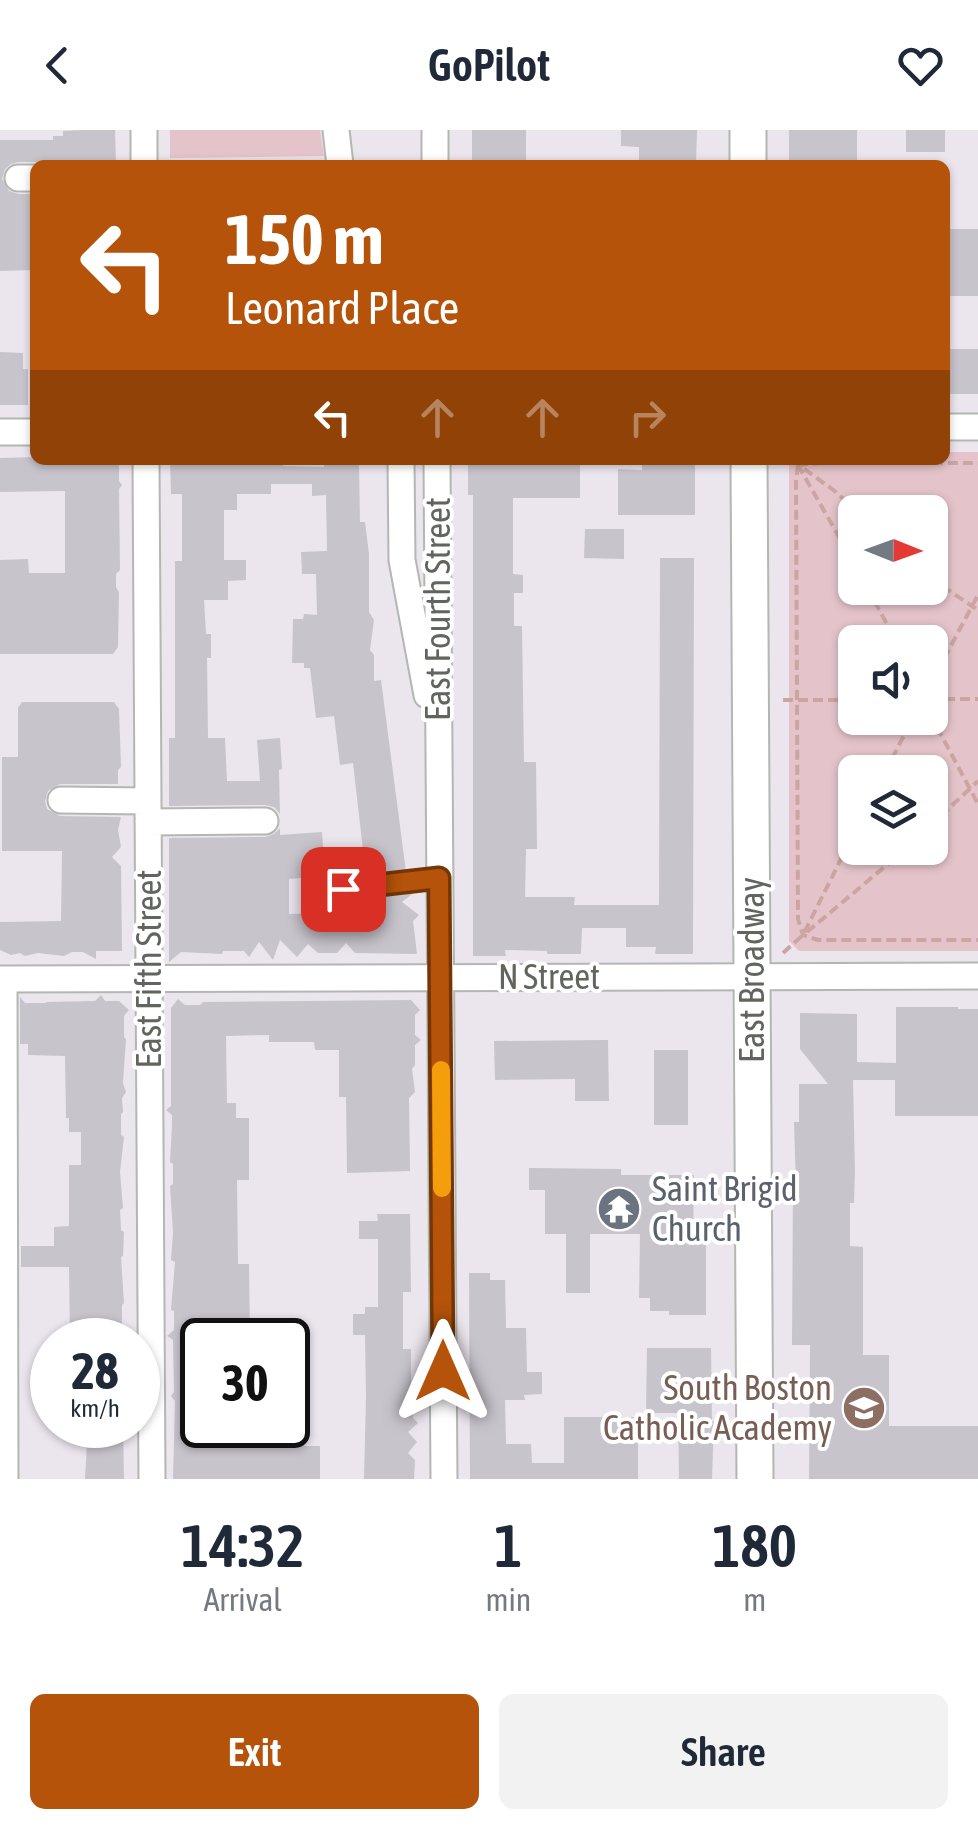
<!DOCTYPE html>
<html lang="en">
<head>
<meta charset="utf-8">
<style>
  body { margin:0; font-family:"Asap Condensed",sans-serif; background:#f2f2f3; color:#1f2937; height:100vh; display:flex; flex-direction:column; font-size:38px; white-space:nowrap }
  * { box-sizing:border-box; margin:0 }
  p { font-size:32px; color:#747a83 }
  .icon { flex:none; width:55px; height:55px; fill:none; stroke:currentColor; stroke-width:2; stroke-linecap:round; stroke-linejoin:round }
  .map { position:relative; height:1349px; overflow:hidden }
  .drawer { display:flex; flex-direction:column; background:#fff; flex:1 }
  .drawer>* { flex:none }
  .guide { position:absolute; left:30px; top:30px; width:920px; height:305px; border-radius:15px; box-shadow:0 2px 8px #0004; background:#b45309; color:#fff; overflow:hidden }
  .needle { width:65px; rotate:91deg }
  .tools { position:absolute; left:838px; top:365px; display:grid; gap:20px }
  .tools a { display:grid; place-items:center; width:110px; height:110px; border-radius:15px; background:#fff; box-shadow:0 2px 8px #0004; font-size:50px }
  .speed { position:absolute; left:30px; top:1188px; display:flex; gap:20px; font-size:50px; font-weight:700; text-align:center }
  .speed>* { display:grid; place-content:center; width:130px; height:130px; border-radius:50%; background:#fff; box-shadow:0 2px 8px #0004; line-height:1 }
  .speed small { font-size:25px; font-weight:400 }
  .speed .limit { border:5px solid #111; border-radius:15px; background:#fff; color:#111 }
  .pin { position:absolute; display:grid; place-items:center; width:85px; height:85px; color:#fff; margin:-42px; border-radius:20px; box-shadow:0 5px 15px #0006 }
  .me { position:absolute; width:110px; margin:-55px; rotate:0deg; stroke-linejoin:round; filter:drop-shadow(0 0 8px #0008) }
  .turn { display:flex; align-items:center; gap:35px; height:210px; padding:0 30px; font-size:45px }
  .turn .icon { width:130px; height:130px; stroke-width:2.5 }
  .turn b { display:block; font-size:70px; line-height:85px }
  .lanes { display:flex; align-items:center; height:95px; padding:0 30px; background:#0003; justify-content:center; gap:50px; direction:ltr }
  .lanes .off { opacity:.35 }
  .eta { display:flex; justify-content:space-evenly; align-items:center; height:170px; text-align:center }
  .eta b { font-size:60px; font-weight:600; line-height:70px }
  .primary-button { display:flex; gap:20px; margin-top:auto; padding:20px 30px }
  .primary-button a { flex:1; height:115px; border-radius:15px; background:#b45309; color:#fff; font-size:40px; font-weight:600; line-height:115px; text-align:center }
  .primary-button a+a { background:#f2f2f3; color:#1f2937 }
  header { display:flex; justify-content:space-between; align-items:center; height:130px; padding:0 30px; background:#fff; font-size:45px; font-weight:600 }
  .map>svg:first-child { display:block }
  .green { fill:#e4c4ca; fill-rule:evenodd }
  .building { fill:#c8c4cc }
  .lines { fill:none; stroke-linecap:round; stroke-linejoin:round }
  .service-casing { stroke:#b4b7b1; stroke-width:16 }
  .minor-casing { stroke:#b4b7b1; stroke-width:29 }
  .secondary-casing { stroke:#b4b7b0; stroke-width:39 }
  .path { stroke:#cca5a2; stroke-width:4; stroke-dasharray:10 5; stroke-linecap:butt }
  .service { stroke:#fff; stroke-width:12 }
  .minor { stroke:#fff; stroke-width:25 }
  .secondary { stroke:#fff; stroke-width:35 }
  .route-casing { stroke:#753606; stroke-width:25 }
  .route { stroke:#b45309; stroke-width:18 }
  .slow { stroke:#f59e0b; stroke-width:18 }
  .labels { text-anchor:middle; stroke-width:8; stroke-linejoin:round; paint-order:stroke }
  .street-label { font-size:35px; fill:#62655d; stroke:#fff }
  .worship-label { font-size:35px; fill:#5b616d; stroke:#fff; text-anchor:start }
  .education-label { font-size:35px; fill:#785e54; stroke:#fff; text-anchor:end }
</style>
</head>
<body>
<header><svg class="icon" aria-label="back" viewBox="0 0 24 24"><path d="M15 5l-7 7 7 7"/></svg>GoPilot<svg class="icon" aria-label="heart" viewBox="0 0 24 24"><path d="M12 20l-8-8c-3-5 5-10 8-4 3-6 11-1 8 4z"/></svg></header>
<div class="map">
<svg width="978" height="1349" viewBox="0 0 978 1349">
  <rect width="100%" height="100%" fill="#ebe5ee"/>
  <path class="green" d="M170,0H320L324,26L170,28Z
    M945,322H978V821H799L789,811V330H945ZM855,382H930V458H855ZM855,512H930V588H855ZM855,642H930V718H855Z"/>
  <path class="building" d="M82,0H115L116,35H44L35,32H18L11,34L5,39L2,49L9,61L18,64H34L35,140L0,141V10H53V6H63V1Z
    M472,0H526V35H472Z
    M621,0H697L696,35H639V17L621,16Z
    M789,0H857V35H789Z
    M906,0H945V22H906Z
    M950,99H978V166H945V120H950Z
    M945,219H978V264H945Z
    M0,222L23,223V239H28V275H0Z
    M35,327V330H119V351L122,355L119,359L120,440L116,444V457L119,462L118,517L113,524H0V430L28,429L29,443H65V361L0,362V328Z
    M283,330V336L324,337V330H351L359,335L360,392H365L369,424V482L374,490L370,520L374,525V551L381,550L406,742L366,746L353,633L340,635L334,586L316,588L310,538H304V533H292L293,489H303L304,484L317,485L316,444H302L301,422L327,421L326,365L312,366V354H271V364H237V380H224V430H246V450L228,451V470H204L206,504H211V528H207L208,608H225L227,651H260L257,610L280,608L282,639L279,640L280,684L274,677L265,675L169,676V608H175V431H182V364H171L170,331Z
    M468,330H580V368H513V444L523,445V463H514V496H522L524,632H536L537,719H526L525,767H575L574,775H659L660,428H694L693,824H655L656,817H626V798H582L581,824H547V821L505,820L506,826H473V365H468Z
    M642,335H695V385H618V339L642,340Z
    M585,399H624V429L584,428Z
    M22,572H114L119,579L121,637L118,640V654H60L48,661L45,671L47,679L60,686L121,687L118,700L121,717L112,727L121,736L122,821H96V829L83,822H72L64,826L38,823L25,826L20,823L11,825L0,820V792L61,791L62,721H2V627H18V578Z
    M280,698V705L322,702L325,746L289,749V784L365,782L364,766L416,761L402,772L419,785L413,791L417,824L355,823L346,813L337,823H318L308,814L297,827L280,810L273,830L259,812L249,827L244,821H223L222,824L181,822L169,832V708L265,707L274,704Z
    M101,865L105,871H119L129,880L124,886V907L126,909L123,953L126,962L122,968L123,982L121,984V1005L124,1007L120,1042L123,1078L120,1080L121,1100L124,1102L123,1126L121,1127L124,1173L122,1175V1207H70L69,1137H21V1116H54V1097L69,1096V1035H81V1002H69V988H66L65,926L28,925V914H20V867L25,873H45L47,872L95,871Z
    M178,869L185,875H200L203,872L411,870L420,880L415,885V905L421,910L415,915V935L412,939L415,962L409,968L410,1041L347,1043L346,967H339V920H315L314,912H269V905L226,906L227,973H236V988H249V1050H237L238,1134H249L250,1210H202V1295H210V1316H320V1349H173L175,1271L171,1266L174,1262L173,1210L167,1206L174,1200V1181L171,1180L175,1132L171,1130L173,1103L170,1056L173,1054V1034L170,1032L172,995V985L166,980L171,976V878Z
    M896,877H958V879H978V986H895V950H853L855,1042L854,1073H850V1116L863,1117V1225H889V1296H978V1349H809L810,1215H792L793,1056H796L794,992H799V954H828L800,919V883L857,884V932L896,933Z
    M608,910L609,971H575V949L495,950L494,911Z
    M654,920H688V995H654Z
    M529,1038L621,1039V1045H694L693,1113H706V1185H669V1181H650V1168H639L640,1104H590V1163H566V1104H545V1060H529Z
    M377,1084H410L411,1162H403V1219H411V1260H423L412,1272L413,1288L418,1293L408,1302L417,1312L408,1323L415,1330L414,1349H364L366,1267L365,1205H353V1184H365V1177H378V1109H359V1091H378Z
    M469,1143H490V1150H505L506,1198H526L527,1242H542V1264L524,1265L525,1270H505L506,1314H531L532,1333H564V1287H638V1349H470Z
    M647,1218H711L712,1291H714L712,1349H679L678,1283H646Z
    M88,1295H123L124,1349H85Z"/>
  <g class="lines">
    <g class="service-casing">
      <path id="service" d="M310,762L439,748"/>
    </g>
    <g class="minor-casing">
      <path id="minor" d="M336,0L340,35
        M435,0V35
        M144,35V0
        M18,48H35
        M945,297H978
        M0,302H35
        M146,330L152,1349
        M401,330L402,430L427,565
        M437,330L444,1349
        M61,670L146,671
        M148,692L265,691
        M0,849L978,846
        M4,849L5,1349"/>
    </g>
    <g class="secondary-casing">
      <path id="secondary" d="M748,0V35
        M749,330L755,1349"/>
    </g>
    <path class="path" d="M792,330L836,362L857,382
      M798,335L796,351L798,789L803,805L818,810H978
      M798,335L820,333H978
      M798,335L855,435
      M930,448L978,480
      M867,458L897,512
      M930,555L978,465
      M930,569H978
      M783,570H855
      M930,584L978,674
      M885,642L913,588
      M930,696L978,651
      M807,802L907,718
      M783,823L803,805L855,701"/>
    <use href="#service" class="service"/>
    <use href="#minor" class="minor"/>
    <use href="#secondary" class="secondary"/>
  </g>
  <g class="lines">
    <g class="route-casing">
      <path id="route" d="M343,759L439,748L443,1241"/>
    </g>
    <use href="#route" class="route"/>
    <path class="slow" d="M441,940L442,1058"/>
  </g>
  <defs>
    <g id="temple-disc" transform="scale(2.25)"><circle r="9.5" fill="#6b7280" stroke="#fff"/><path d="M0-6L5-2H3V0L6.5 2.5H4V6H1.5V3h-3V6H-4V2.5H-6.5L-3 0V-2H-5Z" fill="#fff"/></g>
    <g id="school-disc" transform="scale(2.25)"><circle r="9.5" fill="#8d6e63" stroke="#fff"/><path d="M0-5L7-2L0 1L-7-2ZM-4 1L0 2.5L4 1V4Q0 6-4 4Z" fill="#fff"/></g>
  </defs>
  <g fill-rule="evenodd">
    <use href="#temple-disc" x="619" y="1079"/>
    <use href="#school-disc" x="864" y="1278"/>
  </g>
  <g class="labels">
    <g class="street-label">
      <text transform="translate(438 479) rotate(-90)" y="12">East Fourth Street</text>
      <text transform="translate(149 839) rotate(-90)" y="12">East Fifth Street</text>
      <text transform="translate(752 840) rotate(-90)" y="12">East Broadway</text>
      <text x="549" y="859">N Street</text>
    </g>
    <g class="worship-label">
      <text x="652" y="1071">Saint Brigid<tspan x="652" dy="40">Church</tspan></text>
    </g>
    <g class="education-label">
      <text x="832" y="1270">South Boston<tspan x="832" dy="40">Catholic Academy</tspan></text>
    </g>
  </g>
</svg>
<div class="tools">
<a><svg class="needle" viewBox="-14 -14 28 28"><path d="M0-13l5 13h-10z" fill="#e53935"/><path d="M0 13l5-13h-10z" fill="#747a83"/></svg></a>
<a><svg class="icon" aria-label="sound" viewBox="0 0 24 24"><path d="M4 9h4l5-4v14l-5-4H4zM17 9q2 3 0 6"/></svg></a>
<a><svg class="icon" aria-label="layers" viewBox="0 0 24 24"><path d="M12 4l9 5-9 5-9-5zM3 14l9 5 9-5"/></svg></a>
</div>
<div class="speed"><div>28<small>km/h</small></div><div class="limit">30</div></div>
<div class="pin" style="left:343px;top:759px;background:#d93025"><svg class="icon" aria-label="arrive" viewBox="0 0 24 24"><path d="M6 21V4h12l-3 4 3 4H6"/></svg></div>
<svg class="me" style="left:443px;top:1241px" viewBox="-20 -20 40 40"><path d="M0-17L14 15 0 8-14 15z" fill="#b45309" stroke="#fff" stroke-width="4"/></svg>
<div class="guide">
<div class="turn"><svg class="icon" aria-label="left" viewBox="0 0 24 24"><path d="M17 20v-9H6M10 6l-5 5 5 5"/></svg><div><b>150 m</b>Leonard Place</div></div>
<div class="lanes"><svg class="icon" aria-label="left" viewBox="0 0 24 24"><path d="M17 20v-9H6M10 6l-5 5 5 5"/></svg><svg class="icon off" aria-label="ahead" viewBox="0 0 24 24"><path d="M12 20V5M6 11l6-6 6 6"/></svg><svg class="icon off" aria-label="ahead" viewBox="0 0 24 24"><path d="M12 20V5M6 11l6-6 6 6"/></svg><svg class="icon off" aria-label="right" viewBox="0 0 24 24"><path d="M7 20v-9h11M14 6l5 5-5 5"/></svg></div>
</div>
</div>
<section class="drawer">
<div class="eta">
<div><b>14:32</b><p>Arrival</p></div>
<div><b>1</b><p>min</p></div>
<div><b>180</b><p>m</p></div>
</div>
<div class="primary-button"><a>Exit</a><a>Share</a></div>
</section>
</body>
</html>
